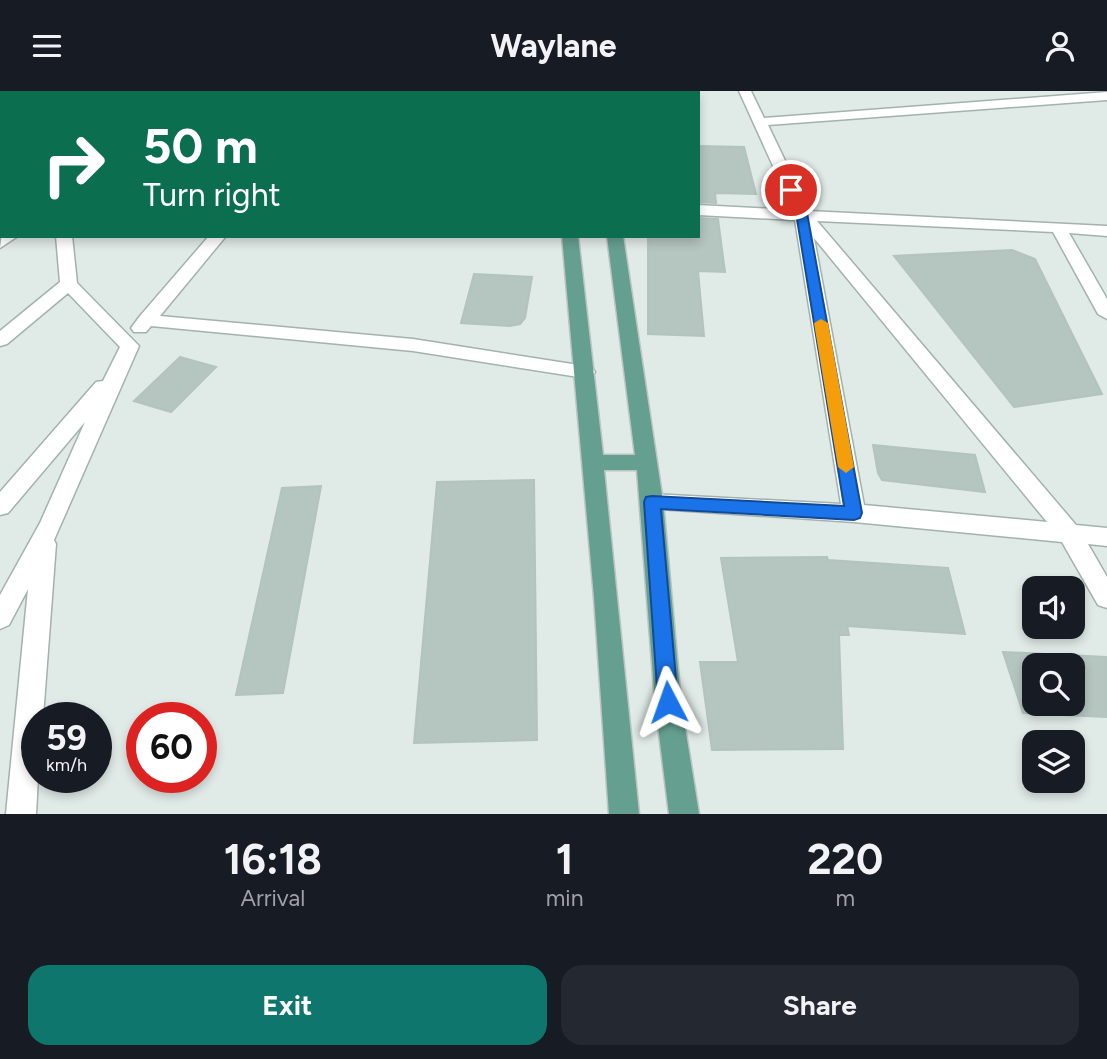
<!DOCTYPE html>
<html lang="en">
<head>
<meta charset="utf-8">
<style>
  body { margin:0; font-family:Figtree,sans-serif; background:#242831; color:#f1f3f6; height:100vh; display:flex; flex-direction:column; font-size:26px; white-space:nowrap }
  * { box-sizing:border-box; margin:0 }
  p { font-size:23px; color:#9ea1a6 }
  .icon { flex:none; width:38px; height:38px; fill:none; stroke:currentColor; stroke-width:2; stroke-linecap:round; stroke-linejoin:round }
  .map { position:relative; height:723px; overflow:hidden }
  .panel { display:flex; flex-direction:column; background:#171b24; flex:1 }
  .panel>* { flex:none }
  .top-card { position:absolute; left:0px; top:0px; width:700px; height:147px; box-shadow:0 4px 10px #0003; background:#0b6e4f; color:#fff; overflow:hidden }
  .fabs { position:absolute; left:1022px; top:485px; display:grid; gap:14px }
  .fabs a { display:grid; place-items:center; width:63px; height:63px; border-radius:14px; background:#171b24; box-shadow:0 4px 10px #0003; font-size:35px }
  .speed { position:absolute; left:21px; top:611px; display:flex; gap:14px; font-size:35px; font-weight:700; text-align:center }
  .speed>* { display:grid; place-content:center; width:91px; height:91px; border-radius:50%; background:#171b24; box-shadow:0 4px 10px #0003; line-height:1 }
  .speed small { font-size:18px; font-weight:400 }
  .speed .limit { border:10px solid #d22; background:#fff; color:#111 }
  .pin { position:absolute; display:grid; place-items:center; width:60px; height:60px; color:#fff; margin:-30px; border:4px solid #fff; border-radius:50%; box-shadow:0 2px 7px #0007 }
  .me { position:absolute; width:77px; margin:-38px; rotate:356deg; stroke-linejoin:round; filter:drop-shadow(0 0 5px #0008) }
  .turn { display:flex; align-items:center; gap:24px; height:147px; padding:0 28px; font-size:32px }
  .turn .icon { width:91px; height:91px; stroke-width:2.5 }
  .turn b { display:block; font-size:49px; line-height:60px }
  .eta { display:flex; justify-content:space-evenly; align-items:center; height:119px; text-align:center }
  .eta b { font-size:42px; font-weight:700; line-height:49px }
  .primary-button { display:flex; gap:14px; margin-top:auto; padding:14px 28px }
  .primary-button a { flex:1; height:80px; border-radius:21px; background:#0f766e; color:#fff; font-size:28px; font-weight:700; line-height:80px; text-align:center }
  .primary-button a+a { background:#242831; color:#f1f3f6 }
  header { display:flex; justify-content:space-between; align-items:center; height:91px; padding:0 28px; background:#171b24; font-size:32px; font-weight:700 }
  .map>svg:first-child { display:block }
  .building { fill:#b5c5bf; stroke:#b2c4bd; stroke-width:2; fill-rule:evenodd }
  .lines { fill:none; stroke-linecap:round; stroke-linejoin:round }
  .minor-casing { stroke:#a3b2ad; stroke-width:3 }
  .primary-casing { stroke:#bcc4c2; stroke-width:3 }
  .minor { fill:#fff; fill-rule:evenodd }
  .primary { fill:#659f90; fill-rule:evenodd }
  .route { fill:#1a73e8; stroke:#114b97; stroke-width:2 }
  .slow { fill:#f59e0b }
</style>
</head>
<body>
<header><svg class="icon" aria-label="menu" viewBox="0 0 24 24"><path d="M4 6h16M4 12h16M4 18h16"/></svg>Waylane<svg class="icon" aria-label="person" viewBox="0 0 24 24"><circle cx="12" cy="8" r="4"/><path d="M4 21q1-7 8-7t8 7"/></svg></header>
<div class="map">
<svg width="1107" height="723" viewBox="0 0 1107 723">
  <rect width="100%" height="100%" fill="#e0eae6"/>
  <path class="building" d="M698,55L744,56L756,103L715,102L716,112L698,111Z
    M698,127L718,128L725,181L698,180L704,245L648,243V145H698Z
    M1012,159L1035,168L1102,303L1014,316L894,165Z
    M474,183L532,186L525,227L520,233L510,235L461,232Z
    M180,266L216,276L171,321L134,310Z
    M873,354L975,364L985,401L882,389L878,382Z
    M534,389L537,649L414,652L437,391Z
    M321,395L283,602L236,604L282,397Z
    M827,466L828,469L948,477L965,543L847,535L849,544H839L843,658L712,659L700,571H738L721,467Z
    M1003,561L1107,566V626L1023,622ZM1034,574H1073V612H1034Z"/>
  <g class="lines">
    <g class="minor-casing">
      <path id="minor" d="M140,0H153L139,2Z
        M171,0H185L186,2H172Z
        M192,0H205L191,2Z
        M337,0H350L336,2Z
        M739,0H751L764,27L1107,1V9L768,34L809,120L1107,135V145L1069,142L1107,208V228L1098,223L1053,141L817,130L1076,434L1107,437V455L1088,453L1107,486V517L1098,514L1062,451L854,431L644,417L641,411L644,405L652,403L841,413L795,129L698,124V114L793,119ZM814,147L1047,431L864,414Z
        M0,97H2L0,107Z
        M0,117H2V127H0Z
        M2,143V145H18L0,157Z
        M56,145H72L77,192L139,255L54,449L56,453L43,626H37L38,686L36,723H6L28,498L9,534L0,538V504L40,432L85,331L8,422L0,424V401L96,291L103,290L120,256L68,202L7,253L0,255V240L60,191Z
        M209,145H226L160,225L413,248L585,275L592,277L595,281L592,285L585,287L413,260L151,235L146,241H134L131,237L140,225Z"/>
    </g>
    <g class="primary-casing">
      <path id="primary" d="M551,0H563V2H551Z
        M588,0H600V2H588Z
        M562,145H578L603,364H635L607,145H623L663,411L681,611L699,723H669L655,611L637,379H604L639,723H609L594,506Z"/>
    </g>
    <use href="#minor" class="minor"/>
    <use href="#primary" class="primary"/>
  </g>
  <path class="route" d="M787,97H795L807,122L862,422L860,427L854,429L661,418L678,611L675,618L668,621L661,618L658,611L644,411L646,406L652,405L844,415L796,122L785,99Z"/>
  <path class="slow" d="M821,228L828,232L854,376L846,382L838,376L814,232Z"/>
</svg>
<div class="fabs">
<a><svg class="icon" aria-label="sound" viewBox="0 0 24 24"><path d="M4 9h4l5-4v14l-5-4H4zM17 9q2 3 0 6"/></svg></a>
<a><svg class="icon" aria-label="search" viewBox="0 0 24 24"><circle cx="10" cy="10" r="6"/><path d="M15 15l6 6"/></svg></a>
<a><svg class="icon" aria-label="layers" viewBox="0 0 24 24"><path d="M12 4l9 5-9 5-9-5zM3 14l9 5 9-5"/></svg></a>
</div>
<div class="speed"><div>59<small>km/h</small></div><div class="limit">60</div></div>
<div class="pin" style="left:791px;top:99px;background:#d93025"><svg class="icon" aria-label="arrive" viewBox="0 0 24 24"><path d="M6 21V4h12l-3 4 3 4H6"/></svg></div>
<svg class="me" style="left:668px;top:611px" viewBox="-20 -20 40 40"><path d="M0-17L14 15 0 8-14 15z" fill="#1a73e8" stroke="#fff" stroke-width="4"/></svg>
<div class="top-card">
<div class="turn"><svg class="icon" aria-label="right" viewBox="0 0 24 24"><path d="M7 20v-9h11M14 6l5 5-5 5"/></svg><div><b>50 m</b>Turn right</div></div>
</div>
</div>
<section class="panel">
<div class="eta">
<div><b>16:18</b><p>Arrival</p></div>
<div><b>1</b><p>min</p></div>
<div><b>220</b><p>m</p></div>
</div>
<div class="primary-button"><a>Exit</a><a>Share</a></div>
</section>
</body>
</html>
